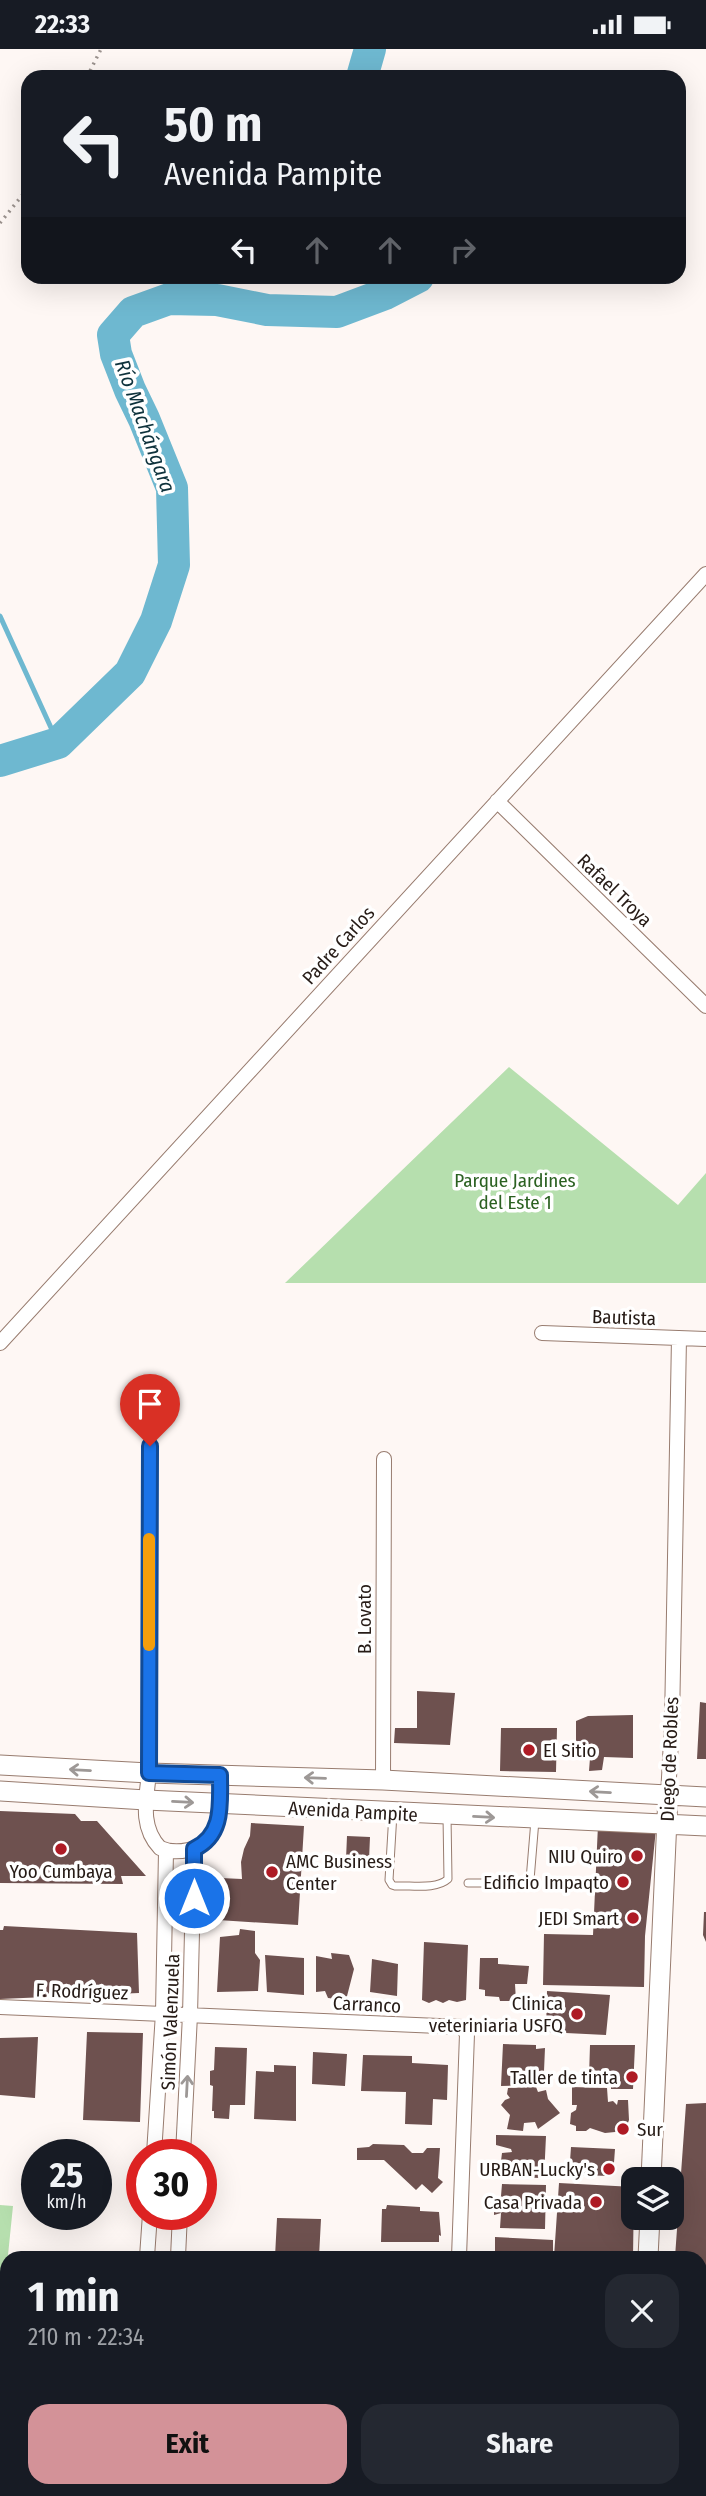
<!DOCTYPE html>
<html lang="en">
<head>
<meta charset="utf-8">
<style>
  body { margin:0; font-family:"Fira Sans Condensed",sans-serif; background:#242831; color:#f1f3f6; height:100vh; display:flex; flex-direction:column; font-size:26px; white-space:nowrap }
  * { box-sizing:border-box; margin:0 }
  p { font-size:23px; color:#9ea1a6 }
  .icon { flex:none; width:38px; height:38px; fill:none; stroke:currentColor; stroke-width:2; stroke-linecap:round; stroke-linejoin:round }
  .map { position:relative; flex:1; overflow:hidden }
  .details { position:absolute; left:0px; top:2202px; width:707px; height:247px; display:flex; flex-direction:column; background:#171b24; border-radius:21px 21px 0 0; box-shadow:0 7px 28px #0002 }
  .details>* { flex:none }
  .guide { position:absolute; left:21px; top:21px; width:665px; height:214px; border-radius:21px; box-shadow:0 7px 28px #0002; background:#171b24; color:#f1f3f6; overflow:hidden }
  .tools { position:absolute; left:621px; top:2118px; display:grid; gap:14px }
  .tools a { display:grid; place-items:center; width:63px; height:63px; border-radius:14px; background:#171b24; box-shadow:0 7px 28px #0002; font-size:35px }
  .speed { position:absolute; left:21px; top:2090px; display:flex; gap:14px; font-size:35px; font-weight:700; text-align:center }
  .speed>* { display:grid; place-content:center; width:91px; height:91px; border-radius:50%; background:#171b24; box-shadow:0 7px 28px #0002; line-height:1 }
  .speed small { font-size:18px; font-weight:400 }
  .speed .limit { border:10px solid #d22; background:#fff; color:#111 }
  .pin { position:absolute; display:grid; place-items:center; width:60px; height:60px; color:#fff; margin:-72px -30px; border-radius:50% 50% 50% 0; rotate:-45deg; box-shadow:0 0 7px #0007 }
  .pin .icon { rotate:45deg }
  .me { position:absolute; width:77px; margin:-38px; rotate:0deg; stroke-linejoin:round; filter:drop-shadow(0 0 5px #0008) }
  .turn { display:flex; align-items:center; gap:24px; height:147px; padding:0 28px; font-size:32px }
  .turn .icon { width:91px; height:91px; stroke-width:2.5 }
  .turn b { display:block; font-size:49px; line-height:60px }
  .lanes { display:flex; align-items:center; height:66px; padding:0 28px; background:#0003; justify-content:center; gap:35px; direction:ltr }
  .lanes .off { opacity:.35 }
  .round { display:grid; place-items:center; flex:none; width:74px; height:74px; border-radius:21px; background:#242831 }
  .headline { display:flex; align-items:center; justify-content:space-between; height:119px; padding:0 28px }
  h1 { font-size:42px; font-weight:700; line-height:52px }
  .cta { display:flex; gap:14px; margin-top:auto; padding:14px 28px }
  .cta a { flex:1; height:80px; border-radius:21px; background:#d39298; color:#111; font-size:28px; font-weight:700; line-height:80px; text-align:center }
  .cta a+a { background:#242831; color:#f1f3f6 }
  .status { display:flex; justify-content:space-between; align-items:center; height:49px; padding:0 35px; background:#171b24; direction:ltr }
  .status svg { height:19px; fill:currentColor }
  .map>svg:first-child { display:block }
  .green { fill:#b6dfae }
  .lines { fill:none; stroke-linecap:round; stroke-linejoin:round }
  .stream { stroke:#6eb8d0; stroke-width:5 }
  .river { stroke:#6eb8d0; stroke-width:32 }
  .building { fill:#6e514f }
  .lane-casing { stroke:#987c6f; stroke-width:9 }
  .street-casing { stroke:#987c6f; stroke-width:16 }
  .secondary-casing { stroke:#987c6f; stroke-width:21 }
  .path { stroke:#9b928e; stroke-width:3.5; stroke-dasharray:2 5; stroke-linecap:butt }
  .lane { stroke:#fff; stroke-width:7 }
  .street { stroke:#fff; stroke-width:14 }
  .secondary { stroke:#fff; stroke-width:19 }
  .oneway { stroke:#9d9896 }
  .route-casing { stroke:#114b97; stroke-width:18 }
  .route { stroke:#1a73e8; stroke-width:12 }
  .slow { stroke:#f59e0b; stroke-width:12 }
  .poi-dot { fill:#ae1b25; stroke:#fff; stroke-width:2.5 }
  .labels { text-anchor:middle; stroke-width:7; stroke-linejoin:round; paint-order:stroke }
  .street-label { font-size:19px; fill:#261b16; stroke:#fff }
  .park-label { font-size:19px; fill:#2b6121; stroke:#fff }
  .poi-label { font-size:19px; fill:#261b16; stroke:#fff; text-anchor:end }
  .water-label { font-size:21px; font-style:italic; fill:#0e323c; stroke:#fff }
</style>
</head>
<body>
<div class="status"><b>22:33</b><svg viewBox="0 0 49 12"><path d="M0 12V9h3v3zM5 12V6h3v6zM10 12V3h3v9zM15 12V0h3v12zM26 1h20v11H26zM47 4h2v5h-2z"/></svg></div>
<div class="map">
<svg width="706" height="2447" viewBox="0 0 706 2447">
  <rect width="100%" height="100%" fill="#fef7f4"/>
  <path class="green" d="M509,1018L678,1156L706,1124V1234H285Z
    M0,2156L13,2157L3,2255H0Z"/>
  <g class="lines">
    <path class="stream" d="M0,567L58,694"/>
    <path class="river" d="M362,28L370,0
      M0,712L58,694L130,624L156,572L174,516L172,439L144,370L130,341L116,305L113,286L133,263L169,250L217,251L267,261L337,263L385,245L418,228"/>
  </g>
  <path class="building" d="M417,1642L455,1644L450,1696L394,1694L395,1679H417Z
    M700,1653L706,1654V1710H697Z
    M633,1666V1709L604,1708L602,1721L589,1722L590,1709L576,1704V1672L588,1667Z
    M501,1679H557L556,1723L500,1722Z
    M0,1762L75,1765L81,1772H97L146,1827H121L123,1835L0,1834Z
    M251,1774L304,1777L298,1876L218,1871L220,1829L242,1830L241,1813L244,1800L250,1787Z
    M598,1776L656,1780L645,1887L644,1938L543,1936L544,1885L593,1886Z
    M347,1787L370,1788L369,1811L346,1810Z
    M704,1863H706V1893L703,1886Z
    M4,1877L137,1884L139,1944L0,1950V1881H3Z
    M240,1880L255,1882V1904L260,1911L258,1942L217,1943L220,1888L239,1886Z
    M424,1893L468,1896L466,1951L457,1953L449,1951L443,1954L436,1951L429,1954L422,1951Z
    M331,1904L349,1906L354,1920L346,1951L328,1949L325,1942L316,1943V1907L332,1910Z
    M265,1906L304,1909V1946L267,1943Z
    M480,1909H498V1915L529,1917L527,1935H515L516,1952H500L499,1948L485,1947V1941L479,1940Z
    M372,1910L398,1915L397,1947L370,1943Z
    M547,1942L610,1946L606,1986L546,1983Z
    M87,1983L143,1984L140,2073L83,2071Z
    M38,1988L35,2049L0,2046V1989Z
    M503,1995L536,1996V2000L545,1999L544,2022L537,2023V2036L501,2037Z
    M590,1996H635L633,2040H611V2034L614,2032L589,2028Z
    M215,1998L247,1999L245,2056H230L229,2070L214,2069V2062H212L213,2037L210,2036V2022L214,2021Z
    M313,2003L347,2005L345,2037L312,2035Z
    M363,2006L412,2007V2014L448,2016L447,2051L433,2050L432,2076L405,2075L406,2043L361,2042Z
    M274,2016L296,2017V2072L254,2070L256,2022L274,2023Z
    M536,2038L538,2043L546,2041L548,2050L560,2064L538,2080L535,2073L524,2074L523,2082L507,2080L510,2066L501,2056L505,2051L510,2049L507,2045L508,2039Z
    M572,2038L607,2039L608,2053L613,2052L617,2056L618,2051H628L629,2071L625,2082L605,2084L590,2079L586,2082H576V2077L570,2075L571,2064L576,2061L577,2056H572Z
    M706,2054V2236L705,2238L700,2237V2208H675L686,2055Z
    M496,2086L546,2087L544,2129L499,2128L502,2104L512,2103L511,2100L496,2096Z
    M373,2095L404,2096L412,2104H423L427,2099H440L438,2129L443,2133L432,2144L422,2135L416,2141L384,2111H357V2099L369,2098Z
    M571,2098L615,2100L613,2127L569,2126Z
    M559,2134L634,2138L633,2208H554Z
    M502,2135L546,2136L545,2180L500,2179L501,2164L494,2166V2149L501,2147Z
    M387,2156L420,2158V2162L439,2163L441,2187L439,2186V2193H381L382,2160H386Z
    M277,2169L321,2170L319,2208H275Z
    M495,2188L553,2191V2208H495Z
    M701,2257L706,2275V2377L700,2379V2323L703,2321L700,2311Z
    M0,2290H7V2345H0Z
    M700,2382H706V2447H675V2441H700Z
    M426,2441H466L460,2447H444L443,2444L426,2447Z
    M591,2441H624V2445L591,2443Z"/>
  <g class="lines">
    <g class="lane-casing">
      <path id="lane" d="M393,1764L389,1831L392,1836L395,1837C411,1836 436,1841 448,1830L447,1767
        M468,1834H525L530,1831L535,1771"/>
    </g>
    <g class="street-casing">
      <path id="street" d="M497,752L706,957
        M542,1284L706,1290
        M0,1294L706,525
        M150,1397L149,1724C146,1752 140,1778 160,1799C169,1803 179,1803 188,1801C224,1794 220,1755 220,1726
        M383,1731L384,1410
        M668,1747L672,1673L679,1289
        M0,1958L462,1978L467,1985L459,2208
        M154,2105L163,1964L166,1802
        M183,2105L190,1966L194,1800
        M147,2208L150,2165
        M178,2208L180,2165
        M0,2354H7"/>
    </g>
    <g class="secondary-casing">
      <path id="secondary" d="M0,1716L149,1724L383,1731L706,1748
        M0,1742L146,1751L706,1777
        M651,2130L668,1747
        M648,2208L650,2168
        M638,2447V2441"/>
    </g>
    <path class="path" d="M87,28L101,0
      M0,174L28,139"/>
    <use href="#lane" class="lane"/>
    <use href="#street" class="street"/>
    <use href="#secondary" class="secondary"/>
  </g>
  <defs><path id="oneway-shaft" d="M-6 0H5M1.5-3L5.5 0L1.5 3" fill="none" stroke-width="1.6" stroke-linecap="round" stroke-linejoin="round" transform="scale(1.75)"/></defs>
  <g class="oneway">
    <use href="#oneway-shaft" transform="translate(80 1721) rotate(-177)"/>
    <use href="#oneway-shaft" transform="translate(315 1729) rotate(-178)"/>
    <use href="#oneway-shaft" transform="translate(600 1743) rotate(-177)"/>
    <use href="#oneway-shaft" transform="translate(183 1753) rotate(3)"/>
    <use href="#oneway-shaft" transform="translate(484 1768) rotate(3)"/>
    <use href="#oneway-shaft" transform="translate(187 2037) rotate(-87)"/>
  </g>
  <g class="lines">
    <g class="route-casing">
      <path id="route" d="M150,1397L149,1724L220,1726C220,1755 224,1786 194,1800V1849"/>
    </g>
    <use href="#route" class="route"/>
    <path class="slow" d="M149,1596V1490"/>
  </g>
  <g class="poi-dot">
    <circle cx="529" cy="1701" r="7"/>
    <circle cx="61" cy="1800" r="7"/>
    <circle cx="637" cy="1807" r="7"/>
    <circle cx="272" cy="1823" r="7"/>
    <circle cx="623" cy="1833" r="7"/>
    <circle cx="633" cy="1869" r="7"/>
    <circle cx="577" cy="1965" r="7"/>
    <circle cx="632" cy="2028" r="7"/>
    <circle cx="623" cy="2080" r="7"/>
    <circle cx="609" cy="2120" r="7"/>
    <circle cx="596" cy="2153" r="7"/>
  </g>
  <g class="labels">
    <g class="street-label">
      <text transform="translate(615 841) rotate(44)" y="7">Rafael Troya</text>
      <text transform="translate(338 896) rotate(-48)" y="7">Padre Carlos</text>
      <text transform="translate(624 1268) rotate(2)" y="7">Bautista</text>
      <text transform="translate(364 1570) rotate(-90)" y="7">B. Lovato</text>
      <text transform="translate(669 1710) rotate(-88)" y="7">Diego de Robles</text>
      <text transform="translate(353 1762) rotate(3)" y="7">Avenida Pampite</text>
      <text transform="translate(82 1942) rotate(2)" y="7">F. Rodríguez</text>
      <text transform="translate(367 1955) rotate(3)" y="7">Carranco</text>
      <text transform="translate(170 1973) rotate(-88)" y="7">Simón Valenzuela</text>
    </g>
    <g class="park-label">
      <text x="515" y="1138">Parque Jardines<tspan x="515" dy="22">del Este 1</tspan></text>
    </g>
    <g class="poi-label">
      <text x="543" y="1708" text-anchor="start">El Sitio</text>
      <text x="623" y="1814">NIU Quiro</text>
      <text x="286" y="1819" text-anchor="start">AMC Business<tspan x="286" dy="22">Center</tspan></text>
      <text x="61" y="1829" text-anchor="middle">Yoo Cumbaya</text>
      <text x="609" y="1840">Edificio Impaqto</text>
      <text x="619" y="1876">JEDI Smart</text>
      <text x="563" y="1961">Clinica<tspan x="563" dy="22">veteriniaria USFQ</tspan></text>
      <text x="618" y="2035">Taller de tinta</text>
      <text x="637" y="2087" text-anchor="start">Sur</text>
      <text x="595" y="2127">URBAN-Lucky's</text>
      <text x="582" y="2160">Casa Privada</text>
    </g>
    <g class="water-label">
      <text transform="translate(145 377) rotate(70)" y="7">Río Machángara</text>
    </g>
  </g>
</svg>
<div class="tools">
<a><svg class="icon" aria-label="layers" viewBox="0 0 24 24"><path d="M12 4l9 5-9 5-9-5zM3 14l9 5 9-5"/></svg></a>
</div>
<div class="speed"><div>25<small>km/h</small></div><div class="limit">30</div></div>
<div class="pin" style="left:150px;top:1397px;background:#d93025"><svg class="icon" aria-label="arrive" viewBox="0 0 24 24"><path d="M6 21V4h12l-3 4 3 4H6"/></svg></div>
<svg class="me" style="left:194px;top:1849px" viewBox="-20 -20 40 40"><circle r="17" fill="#1a73e8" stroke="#fff" stroke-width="3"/><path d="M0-11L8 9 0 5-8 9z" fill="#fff"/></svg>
<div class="guide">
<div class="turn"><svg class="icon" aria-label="left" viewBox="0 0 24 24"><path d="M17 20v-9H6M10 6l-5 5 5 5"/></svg><div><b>50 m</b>Avenida Pampite</div></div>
<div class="lanes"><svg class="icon" aria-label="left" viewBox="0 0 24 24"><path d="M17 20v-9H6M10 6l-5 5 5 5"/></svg><svg class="icon off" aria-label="ahead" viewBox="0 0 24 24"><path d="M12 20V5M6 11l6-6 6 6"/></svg><svg class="icon off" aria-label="ahead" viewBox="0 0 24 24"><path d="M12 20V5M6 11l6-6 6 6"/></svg><svg class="icon off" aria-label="right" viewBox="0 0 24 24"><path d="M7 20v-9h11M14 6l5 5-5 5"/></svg></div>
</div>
<section class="details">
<div class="headline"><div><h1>1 min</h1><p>210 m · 22:34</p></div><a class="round"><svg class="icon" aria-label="close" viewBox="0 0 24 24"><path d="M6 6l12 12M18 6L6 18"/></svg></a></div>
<div class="cta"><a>Exit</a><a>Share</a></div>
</section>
</div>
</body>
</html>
